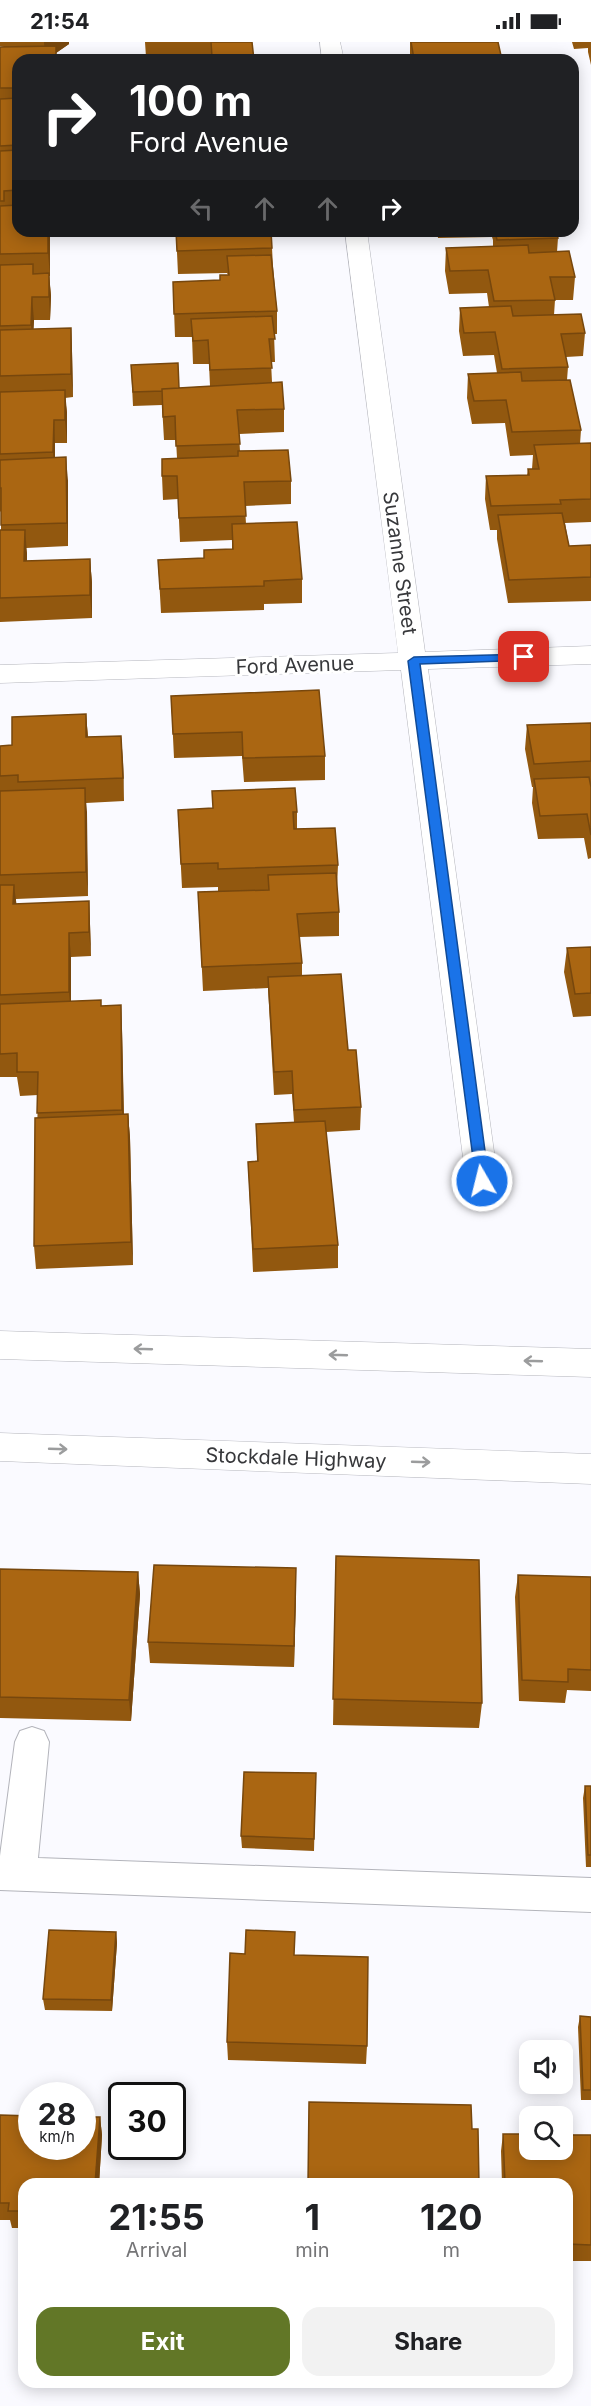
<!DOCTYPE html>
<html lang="en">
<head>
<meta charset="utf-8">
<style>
  body { margin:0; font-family:Inter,sans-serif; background:#f2f2f2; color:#202124; height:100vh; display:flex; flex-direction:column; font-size:22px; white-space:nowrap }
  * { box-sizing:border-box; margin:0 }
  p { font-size:20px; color:#757577 }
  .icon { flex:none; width:33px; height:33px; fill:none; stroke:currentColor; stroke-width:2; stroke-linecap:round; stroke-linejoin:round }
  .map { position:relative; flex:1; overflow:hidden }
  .sheet { position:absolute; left:18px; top:2136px; width:555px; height:210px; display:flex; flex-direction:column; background:#fff; border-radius:18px; box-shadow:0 3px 15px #0003 }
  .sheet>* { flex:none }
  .hud { position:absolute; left:12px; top:12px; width:567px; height:183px; border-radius:18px; box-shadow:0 3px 15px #0003; background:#202124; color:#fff; overflow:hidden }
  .fabs { position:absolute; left:519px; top:1998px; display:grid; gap:12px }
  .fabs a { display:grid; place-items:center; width:54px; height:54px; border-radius:12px; background:#fff; box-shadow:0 3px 15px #0003; font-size:30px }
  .speed { position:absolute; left:18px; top:2040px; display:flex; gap:12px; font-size:30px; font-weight:700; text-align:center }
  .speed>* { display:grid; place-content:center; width:78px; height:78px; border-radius:50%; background:#fff; box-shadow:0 3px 15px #0003; line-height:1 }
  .speed small { font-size:15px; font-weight:400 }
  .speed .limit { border:3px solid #111; border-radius:9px; background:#fff; color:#111 }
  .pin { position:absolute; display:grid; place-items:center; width:51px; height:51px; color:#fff; margin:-26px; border-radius:12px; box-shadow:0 3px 9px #0006 }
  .me { position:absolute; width:66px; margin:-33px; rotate:352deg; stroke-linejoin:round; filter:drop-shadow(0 0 4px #0008) }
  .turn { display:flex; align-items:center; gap:21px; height:126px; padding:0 18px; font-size:27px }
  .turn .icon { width:78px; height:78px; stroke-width:2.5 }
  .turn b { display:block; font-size:42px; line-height:51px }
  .lanes { display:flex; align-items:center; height:57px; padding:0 18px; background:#0003; justify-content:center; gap:30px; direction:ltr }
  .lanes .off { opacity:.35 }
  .eta { display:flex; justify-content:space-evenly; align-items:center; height:102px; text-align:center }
  .eta b { font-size:36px; font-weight:700; line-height:42px }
  .cta { display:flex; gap:12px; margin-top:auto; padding:12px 18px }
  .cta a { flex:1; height:69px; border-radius:18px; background:#627727; color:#fff; font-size:24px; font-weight:700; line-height:69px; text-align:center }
  .cta a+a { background:#f2f2f2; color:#202124 }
  .status { display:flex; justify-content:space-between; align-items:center; height:42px; padding:0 30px; background:#fff; direction:ltr }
  .status svg { height:16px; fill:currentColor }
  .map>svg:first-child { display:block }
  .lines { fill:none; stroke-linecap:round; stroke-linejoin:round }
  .service-casing { stroke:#b3b4bb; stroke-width:2 }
  .minor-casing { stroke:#b3b4bb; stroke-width:1 }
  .secondary-casing { stroke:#b3b4bb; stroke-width:1 }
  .service { fill:#fff; fill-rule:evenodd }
  .minor { fill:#fff; fill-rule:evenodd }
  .secondary { fill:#fff; fill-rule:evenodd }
  .wall { fill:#92580f }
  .shaded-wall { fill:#77470d }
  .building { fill:#aa6612; stroke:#77470d; stroke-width:1.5 }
  .oneway { stroke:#9b9c9d }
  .route { fill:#1a73e8; stroke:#114b97; stroke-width:1.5 }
  .labels { text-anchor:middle; stroke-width:6; stroke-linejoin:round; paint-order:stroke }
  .street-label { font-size:20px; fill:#37383b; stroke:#fff }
</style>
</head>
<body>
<div class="status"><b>21:54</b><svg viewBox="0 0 49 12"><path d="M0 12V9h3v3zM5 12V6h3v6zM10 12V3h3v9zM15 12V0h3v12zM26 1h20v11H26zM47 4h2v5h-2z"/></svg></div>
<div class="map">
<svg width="591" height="2364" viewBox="0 0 591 2364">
  <rect width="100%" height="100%" fill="#fafaff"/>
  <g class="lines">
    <g class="service-casing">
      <path id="service" d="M32,1685L44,1689L49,1700L38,1816L591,1836V1870L0,1848V1814L15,1700L20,1689Z"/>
    </g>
    <g class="minor-casing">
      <path id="minor" d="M320,0H340L344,18H322Z
        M345,189H367L425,610L591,604V622L428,627L498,1139L494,1148L482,1151L470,1148L466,1139L401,628L0,641V623L398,611Z"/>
    </g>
    <g class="secondary-casing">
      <path id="secondary" d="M0,1289L591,1307V1335L0,1317Z
        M0,1391L591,1412V1442L0,1419Z"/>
    </g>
    <use href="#service" class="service"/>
    <use href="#minor" class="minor"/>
    <use href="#secondary" class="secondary"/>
  </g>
  <path class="wall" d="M0,0H69V2L56,11L57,16L18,18V189H50V234H49L51,254L50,278H34L33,287L71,286L72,309L73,355L65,356L67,371V401H55V416L68,439V504L26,506L27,519L90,517L92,541V576L0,580V488H1V469L0,470V5H4L0,4Z
    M145,0H252L212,15V13L146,15Z
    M410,0H498L502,18H410Z
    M572,0H591V23L588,10V6L574,7Z
    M176,189L272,206L273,224L277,269V292H274L275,320H271L272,340L284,367V390L239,392L240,409L291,439V462L245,464L246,482L302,537V561L264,562V568L161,571L158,518L204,516L232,507V498L180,500L178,457L163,458L162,434L177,416L176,398H164L162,363L133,364L131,323L179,346L210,344L209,322H193L192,295H175L173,240L220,238L228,233L227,231L178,232Z
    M437,189H556L558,196L557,210L575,235L573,258H555L554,273L585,291L583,314L566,315L568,325L567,338L581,388L580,402L591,401V480L565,481L569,504L591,503V559L508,561L497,497V488H490L485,457L486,434L527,433L528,427H532L533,413L510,414L505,381L472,382L467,356L468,332L497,331L494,313L463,314L459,289L460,266L489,265L487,251L449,252L445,229L446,206L493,205V198L492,195L438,196Z
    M171,654L325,714V738L244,740L242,714L174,716Z
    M86,672L88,695L123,718L124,759L86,761L88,854L16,857V862L89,859L90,882L91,914L71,915V959L101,964L122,987L124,1072H128L130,1096L133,1223L36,1227L34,1204L38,1053L20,1054L17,1035H0V704L12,703Z
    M591,681V816L588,817L584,796L538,797L532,761L533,745H532L525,707L527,683Z
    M178,768L297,770V787L338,823L337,846L339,870V894L299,895L302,921V934L348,1008L361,1065L360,1088L326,1090L338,1203V1226L253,1230L248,1120L257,1119L256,1082L294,1080L292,1052L274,1053L268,946L203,949L198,850L218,849V845L182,846Z
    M591,905V974L573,975L564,930L567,906Z
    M336,1514L482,1661L479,1686L333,1683Z
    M0,1527L138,1530L140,1552L131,1679L0,1676Z
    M518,1533L591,1535V1649L567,1648L565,1661L519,1659L515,1555Z
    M296,1548L294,1625L150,1621L148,1600Z
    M316,1731L314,1809L242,1806L241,1794Z
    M585,1744H591V1825H586L583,1756Z
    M116,1890L117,1901L112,1969L45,1968L43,1957Z
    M295,1913L367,2004L366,2022L228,2018L227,2000Z
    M580,1974L591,1975V2058H581L578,1985Z
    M0,2073L100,2075L102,2093L99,2142H24V2186H12L10,2178H0Z
    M503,2092L591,2093V2219H567V2142H502L501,2109Z"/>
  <path class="shaded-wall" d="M44,0H69V2L56,11L57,18H45Z
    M48,189H50V234L48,211Z
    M49,231L51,254L50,278L49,255Z
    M32,255L34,278L33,306L31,283Z
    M71,286L72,309L73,355L71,332Z
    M65,348L67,371V401L65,378Z
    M54,378L55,401V433L53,410Z
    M66,415L68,439V504L67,481Z
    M25,488L27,511V543L24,519Z
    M90,517L92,541V576L90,553Z
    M86,672L88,696L86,695Z
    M121,694L123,718L124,759L123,736Z
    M85,746L87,770L88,854L86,830Z
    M14,843L17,866L13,862Z
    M89,859L90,882L91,914L89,890Z
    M69,891L71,915V974L69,950Z
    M121,963L122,987L124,1091L122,1068Z
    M128,1072L130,1096L133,1223L131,1200Z
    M296,1526V1548L294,1625V1604Z
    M138,1530L140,1552L131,1679L129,1658Z
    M116,1890L117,1901L112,1969L111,1958Z
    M100,2075L102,2093L99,2142H95Z"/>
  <path class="building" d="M211,0H252L254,18H204L203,15H212Z
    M411,0H498L502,18H444L443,16L414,17Z
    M56,4V16L74,15V18H18V46H0V5Z
    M18,56V103L0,104V57Z
    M18,108V148L4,149V159H0V109Z
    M18,163V189H48V211L0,212V164Z
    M176,189H271L272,206L177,209Z
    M495,189H556L558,196L497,198Z
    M528,203L529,211L569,209L575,235H550L555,258L494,259L488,228L450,229L446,206Z
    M271,213L277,269L174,272L173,240L220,238V233H229L227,214Z
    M33,222V232L49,231V255H32L31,283L0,284V223Z
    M511,264L513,274L581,272L585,291L561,292L568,325L502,327L495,290L464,291L460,266Z
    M272,274L275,297H269L272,326L210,328L208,298L193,299L191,277Z
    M71,286V332L0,334V288Z
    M178,321L179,346L162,347V349L133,350L131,323Z
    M521,330L522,339L570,338L581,388L512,390L506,358L474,359L468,332Z
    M282,340L284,367L237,368L240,402L176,404L175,374L163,375L162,347Z
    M65,348V378H54L53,410L0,412V350Z
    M591,401V457L560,458L561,462L491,464L486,434L529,433L528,427H539L534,403Z
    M288,408L291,439L244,440L246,474L179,476L177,434H162V417L238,414V409Z
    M66,415L67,481L1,483V446H0V418Z
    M562,471L569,504L591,503V535L509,538L498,473Z
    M297,480L302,537L264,539V544L160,547L158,518L204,516V508L233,507L232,482Z
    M0,488H25L24,519L90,517V553L0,556Z
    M319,648L325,714L243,716L242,690L173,692L171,654Z
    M86,672V695L121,694L123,736L18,740V733L0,734V704L12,703V675Z
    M591,681V719L534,722L527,683Z
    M589,735L591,745V793L587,772L540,774L534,737Z
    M85,746L86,830L0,833V749Z
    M295,746L297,770H293L294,787L335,786L338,823L218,827V821L181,822L178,768L213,766L212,749Z
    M336,831L339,870L297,872L302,921L202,925L198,850L269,848L268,833Z
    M0,843H14L13,862L89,859V890L69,891V950L0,953Z
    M591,905V951L575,952L567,906Z
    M341,932L348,1008H356L361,1065L294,1068L292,1029L274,1030L268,935Z
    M101,958V964L121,963L122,1068L37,1071L38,1030H17V1011L0,1012V962Z
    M128,1072L131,1200L34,1204L35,1076Z
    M325,1079L338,1203L253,1207L248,1120L258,1119L256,1082Z
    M336,1514L479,1518L482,1661L333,1657Z
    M154,1523L296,1526L294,1604L148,1600Z
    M0,1527L138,1530L129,1658L0,1655Z
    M518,1533L591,1535V1628L568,1627V1640L522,1638Z
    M244,1730L316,1731L314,1797L241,1794Z
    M585,1744H591V1813H588Z
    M49,1888L116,1890L111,1958L43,1957Z
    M246,1888L295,1890L294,1913L368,1915L367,2004L227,2000L230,1911L245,1912Z
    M580,1974L591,1975V2048H583Z
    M309,2060L471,2063L472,2087H478L479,2142H308Z
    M0,2073L32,2074V2104H82V2075H100L95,2142H24V2169H8L9,2161H0Z
    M503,2092H530V2108H562V2093H591V2203L567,2202V2142H505Z"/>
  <defs><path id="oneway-shaft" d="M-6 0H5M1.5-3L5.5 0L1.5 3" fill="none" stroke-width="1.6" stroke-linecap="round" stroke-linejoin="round" transform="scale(1.5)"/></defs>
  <g class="oneway">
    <use href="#oneway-shaft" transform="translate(143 1307) rotate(-178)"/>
    <use href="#oneway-shaft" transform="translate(338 1313) rotate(-178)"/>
    <use href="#oneway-shaft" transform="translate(533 1319) rotate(-178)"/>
    <use href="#oneway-shaft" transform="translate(58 1407) rotate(2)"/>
    <use href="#oneway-shaft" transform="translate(421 1420) rotate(2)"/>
  </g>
  <path class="route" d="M524,612L528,613V618L420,622L489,1139L482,1144L476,1139L408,619L414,615Z"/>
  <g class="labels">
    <g class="street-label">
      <text transform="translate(400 521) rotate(82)" y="7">Suzanne Street</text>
      <text transform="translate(295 623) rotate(-2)" y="7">Ford Avenue</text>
      <text transform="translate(296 1416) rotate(2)" y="7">Stockdale Highway</text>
    </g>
  </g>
</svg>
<div class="fabs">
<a><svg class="icon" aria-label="sound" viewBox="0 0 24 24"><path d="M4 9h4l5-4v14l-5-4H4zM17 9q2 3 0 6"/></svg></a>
<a><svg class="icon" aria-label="search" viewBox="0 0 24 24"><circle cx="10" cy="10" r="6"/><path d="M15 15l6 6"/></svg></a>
</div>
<div class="speed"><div>28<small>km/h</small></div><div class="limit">30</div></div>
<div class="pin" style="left:524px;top:615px;background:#d93025"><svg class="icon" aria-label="arrive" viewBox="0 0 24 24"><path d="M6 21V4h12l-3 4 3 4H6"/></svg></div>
<svg class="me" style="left:482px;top:1139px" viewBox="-20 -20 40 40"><circle r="17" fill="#1a73e8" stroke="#fff" stroke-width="3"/><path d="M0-11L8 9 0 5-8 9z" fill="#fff"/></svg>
<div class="hud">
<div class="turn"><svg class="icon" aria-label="right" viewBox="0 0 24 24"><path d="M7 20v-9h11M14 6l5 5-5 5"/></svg><div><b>100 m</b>Ford Avenue</div></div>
<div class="lanes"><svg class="icon off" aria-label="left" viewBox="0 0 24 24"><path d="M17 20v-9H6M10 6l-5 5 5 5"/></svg><svg class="icon off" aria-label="ahead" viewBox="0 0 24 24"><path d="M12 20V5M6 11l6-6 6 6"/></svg><svg class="icon off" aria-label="ahead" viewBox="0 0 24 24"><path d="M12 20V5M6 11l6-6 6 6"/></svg><svg class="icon" aria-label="right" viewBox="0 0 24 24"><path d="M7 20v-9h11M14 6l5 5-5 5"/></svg></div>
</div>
<section class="sheet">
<div class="eta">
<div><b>21:55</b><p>Arrival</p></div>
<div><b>1</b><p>min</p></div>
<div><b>120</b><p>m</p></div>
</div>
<div class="cta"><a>Exit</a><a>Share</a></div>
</section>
</div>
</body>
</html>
